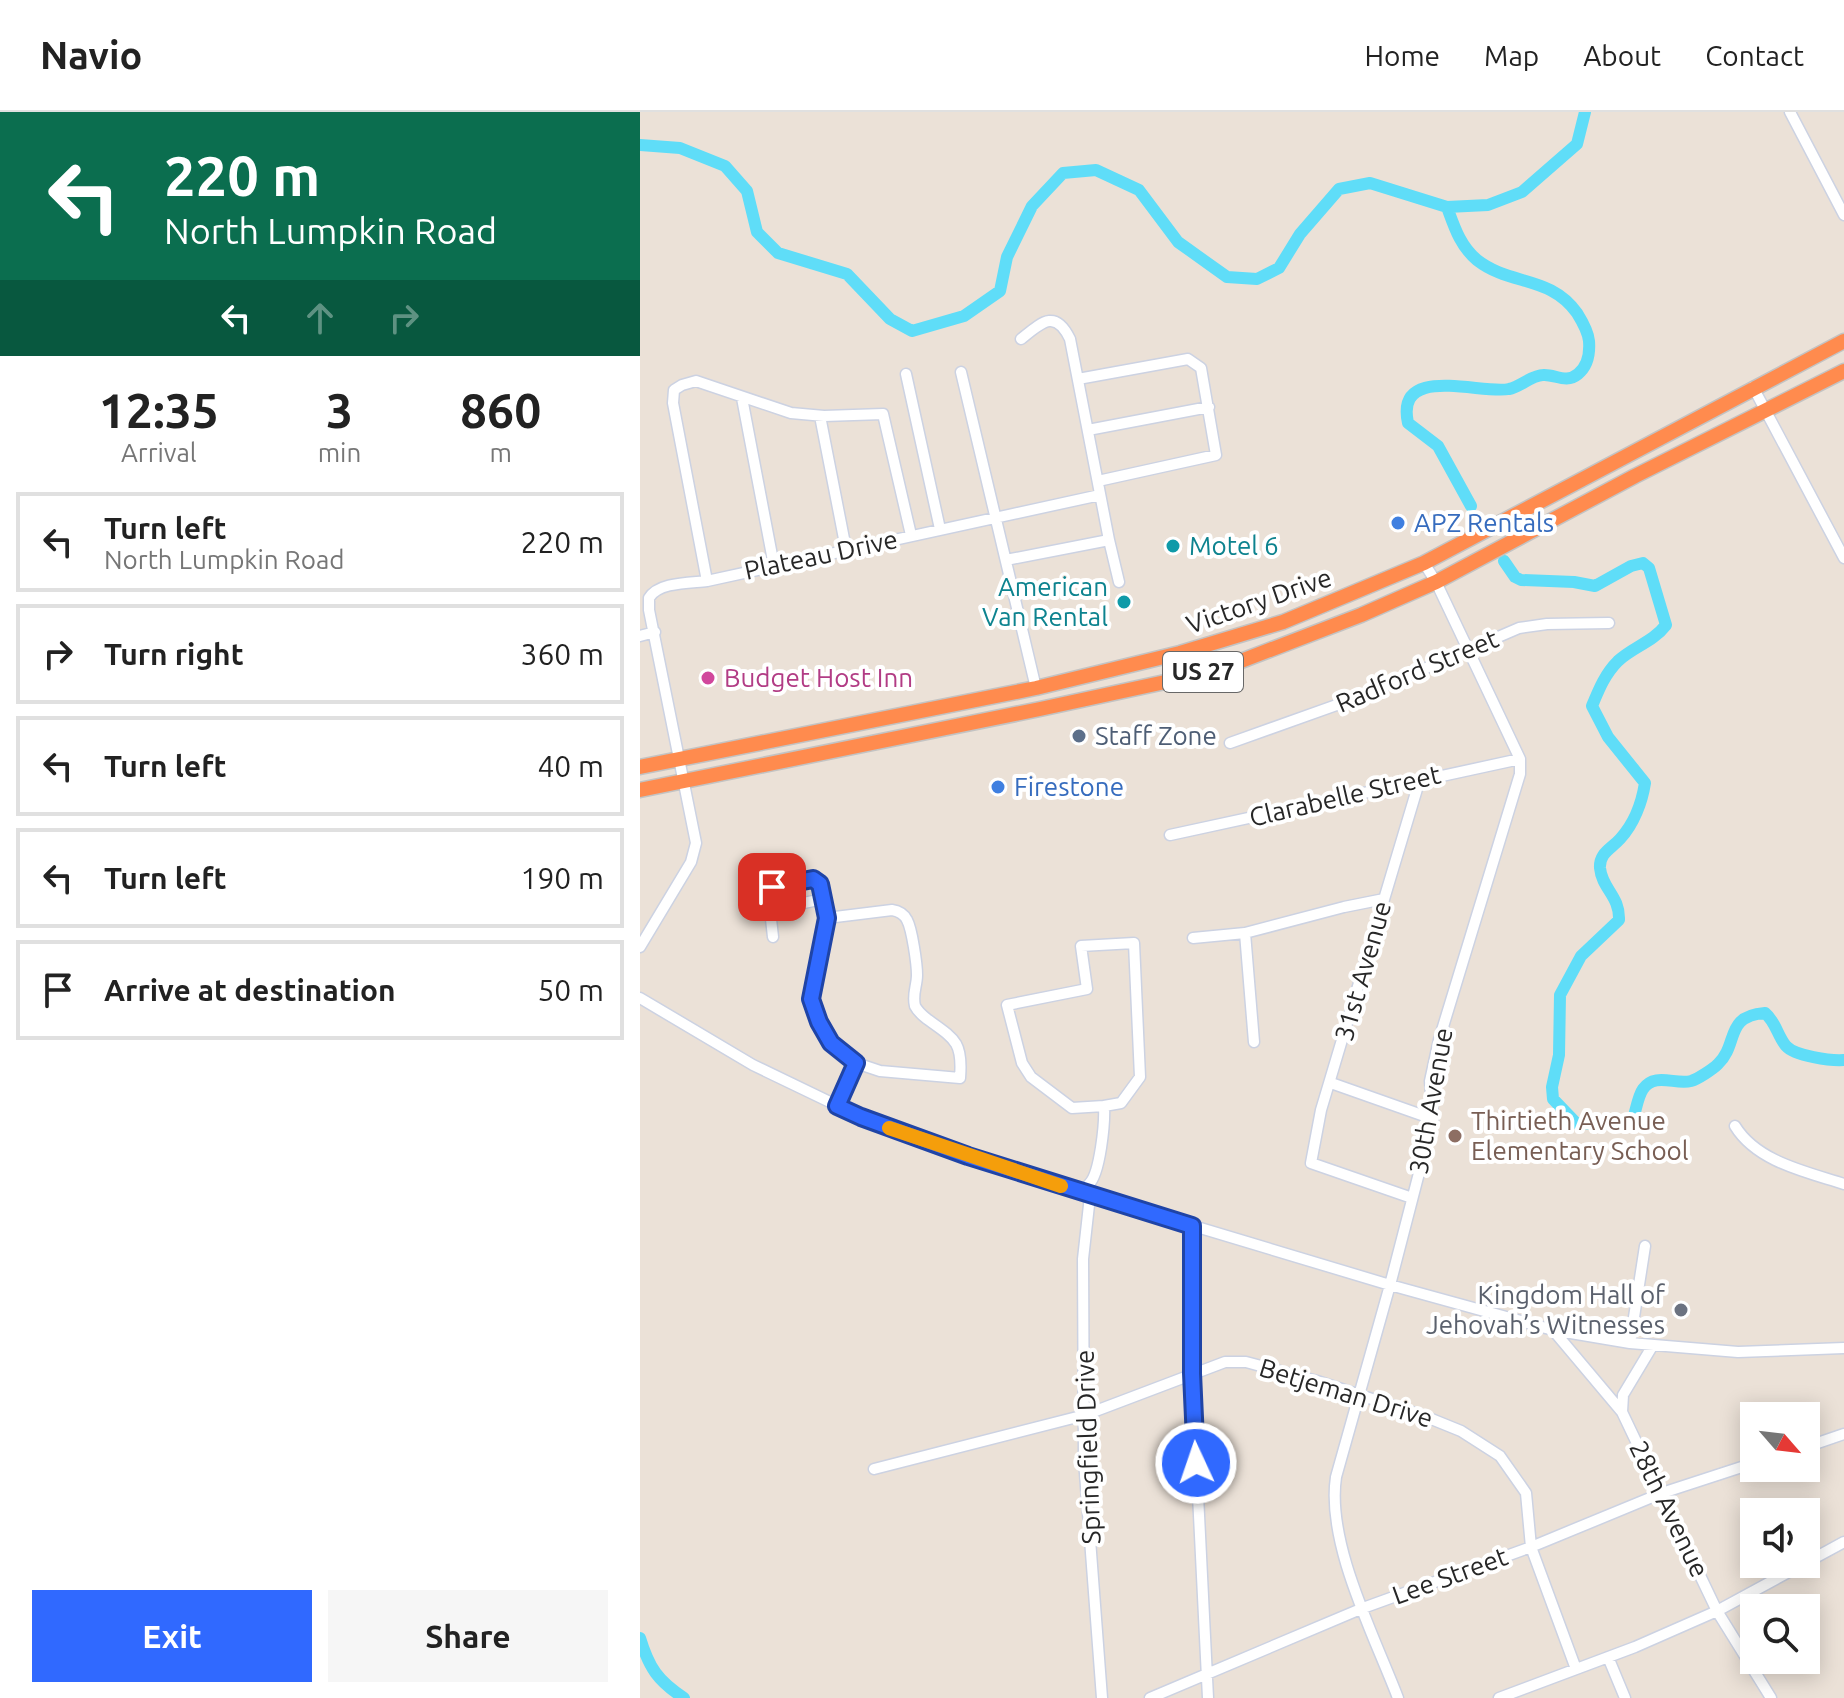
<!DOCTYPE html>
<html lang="en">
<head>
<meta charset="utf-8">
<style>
  body { margin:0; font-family:Ubuntu,sans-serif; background:#f6f6f6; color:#222; height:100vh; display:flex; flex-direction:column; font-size:30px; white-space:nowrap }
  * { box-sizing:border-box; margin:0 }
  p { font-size:26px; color:#767676 }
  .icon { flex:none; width:44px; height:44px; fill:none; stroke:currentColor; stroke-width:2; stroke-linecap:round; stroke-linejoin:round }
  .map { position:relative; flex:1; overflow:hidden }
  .details { display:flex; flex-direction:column; background:#fff; width:640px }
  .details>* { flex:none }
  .hud { background:#0b6e4f; color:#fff; overflow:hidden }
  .needle { width:52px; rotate:118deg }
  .controls { position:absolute; left:1100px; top:1290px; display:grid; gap:16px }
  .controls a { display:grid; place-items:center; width:80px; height:80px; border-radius:0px; background:#fff; box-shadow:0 4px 20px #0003; font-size:40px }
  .pin { position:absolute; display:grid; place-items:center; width:68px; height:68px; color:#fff; margin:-34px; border-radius:16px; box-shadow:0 4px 12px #0006 }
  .me { position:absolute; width:88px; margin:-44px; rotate:357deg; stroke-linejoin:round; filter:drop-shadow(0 0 6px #0008) }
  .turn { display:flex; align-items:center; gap:28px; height:168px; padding:0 32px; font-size:36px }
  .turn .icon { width:104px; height:104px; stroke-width:2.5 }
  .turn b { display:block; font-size:56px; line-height:68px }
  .lanes { display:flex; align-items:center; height:76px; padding:0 32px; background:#0003; justify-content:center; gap:40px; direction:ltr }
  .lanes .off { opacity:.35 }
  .eta { display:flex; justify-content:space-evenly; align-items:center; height:136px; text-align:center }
  .eta b { font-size:48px; font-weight:600; line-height:56px }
  .button { display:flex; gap:16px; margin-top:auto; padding:16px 32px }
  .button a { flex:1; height:92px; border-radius:0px; background:#3069ff; color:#fff; font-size:32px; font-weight:600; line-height:92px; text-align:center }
  .button a+a { background:#f6f6f6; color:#222 }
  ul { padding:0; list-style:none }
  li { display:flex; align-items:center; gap:24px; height:100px; margin:0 16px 12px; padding:0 16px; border:4px solid #e0e0e0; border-radius:0px }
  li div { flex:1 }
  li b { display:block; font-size:30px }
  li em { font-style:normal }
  header { display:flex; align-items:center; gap:48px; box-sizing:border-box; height:112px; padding:0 40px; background:#fff; border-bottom:2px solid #e0e0e0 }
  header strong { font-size:38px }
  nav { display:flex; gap:44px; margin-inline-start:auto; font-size:28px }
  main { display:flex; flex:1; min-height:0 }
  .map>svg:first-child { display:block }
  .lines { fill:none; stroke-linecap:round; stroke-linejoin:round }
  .river { stroke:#5fddf8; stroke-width:12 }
  .minor-casing { stroke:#ccd2e2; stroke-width:13 }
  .highway-casing { stroke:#c3c3c3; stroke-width:17 }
  .minor { stroke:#fff; stroke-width:10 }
  .highway { stroke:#ff8b4e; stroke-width:14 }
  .route-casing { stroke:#1f44a6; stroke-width:20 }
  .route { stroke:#3069ff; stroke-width:14 }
  .slow { stroke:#f59e0b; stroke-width:14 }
  .shop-dot { fill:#3f7fe0; stroke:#fff; stroke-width:3 }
  .culture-dot { fill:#0f9aa8; stroke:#fff; stroke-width:3 }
  .hotel-dot { fill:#d1479c; stroke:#fff; stroke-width:3 }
  .service-dot { fill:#5c6f8a; stroke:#fff; stroke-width:3 }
  .education-dot { fill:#8d6e63; stroke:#fff; stroke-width:3 }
  .worship-dot { fill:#6b7280; stroke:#fff; stroke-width:3 }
  .labels { text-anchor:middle; stroke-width:8; stroke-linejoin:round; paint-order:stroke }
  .shield { fill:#fff; stroke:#686868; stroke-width:2 }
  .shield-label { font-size:24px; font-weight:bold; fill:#272727 }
  .shop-label { font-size:26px; fill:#366cbe; stroke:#fff; text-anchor:start }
  .culture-label { font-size:26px; fill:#0d838f; stroke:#fff; text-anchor:start }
  .street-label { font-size:26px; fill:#272727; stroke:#fff }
  .hotel-label { font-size:26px; fill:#b23c85; stroke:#fff; text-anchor:start }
  .service-label { font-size:26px; fill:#4e5e75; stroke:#fff; text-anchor:start }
  .education-label { font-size:26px; fill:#785e54; stroke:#fff; text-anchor:start }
  .worship-label { font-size:26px; fill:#5b616d; stroke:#fff; text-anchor:end }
</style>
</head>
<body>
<header>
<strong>Navio</strong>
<nav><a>Home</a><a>Map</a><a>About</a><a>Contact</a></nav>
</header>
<main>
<section class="details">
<div class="hud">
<div class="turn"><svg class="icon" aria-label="left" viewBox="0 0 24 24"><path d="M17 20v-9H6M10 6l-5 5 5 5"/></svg><div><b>220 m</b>North Lumpkin Road</div></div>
<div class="lanes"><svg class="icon" aria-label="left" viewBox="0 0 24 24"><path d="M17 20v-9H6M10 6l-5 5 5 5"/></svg><svg class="icon off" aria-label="ahead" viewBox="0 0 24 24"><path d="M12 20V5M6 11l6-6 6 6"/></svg><svg class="icon off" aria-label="right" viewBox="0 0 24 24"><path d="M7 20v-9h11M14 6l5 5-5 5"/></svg></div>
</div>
<div class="eta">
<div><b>12:35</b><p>Arrival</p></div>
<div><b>3</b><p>min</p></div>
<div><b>860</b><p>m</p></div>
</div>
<ul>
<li><svg class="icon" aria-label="left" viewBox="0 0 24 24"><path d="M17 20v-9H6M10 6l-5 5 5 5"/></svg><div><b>Turn left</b><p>North Lumpkin Road</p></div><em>220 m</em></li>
<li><svg class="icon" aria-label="right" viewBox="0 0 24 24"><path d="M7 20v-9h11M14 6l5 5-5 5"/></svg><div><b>Turn right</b></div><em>360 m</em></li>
<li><svg class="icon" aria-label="left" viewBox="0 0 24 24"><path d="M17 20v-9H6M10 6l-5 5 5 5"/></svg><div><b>Turn left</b></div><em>40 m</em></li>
<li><svg class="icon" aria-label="left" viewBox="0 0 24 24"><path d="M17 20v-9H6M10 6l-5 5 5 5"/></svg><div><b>Turn left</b></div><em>190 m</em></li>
<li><svg class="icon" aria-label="arrive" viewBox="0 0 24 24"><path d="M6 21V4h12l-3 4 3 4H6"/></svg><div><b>Arrive at destination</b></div><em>50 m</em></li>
</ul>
<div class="button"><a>Exit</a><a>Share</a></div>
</section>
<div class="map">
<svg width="1204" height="1586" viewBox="0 0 1204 1586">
  <rect width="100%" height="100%" fill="#ebe1d7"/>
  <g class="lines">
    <path class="river" d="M0,33L40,36L85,54L107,79L117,120L138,141L207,162L250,207L272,219L324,204L360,179L367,145L392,94L423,61L456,58L499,78L538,130L587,165L617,167L639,156L660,122L699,77L730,71L807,95L848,93L882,80L937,32L945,0
      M807,95C814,114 820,134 837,148C870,174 910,163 937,201C942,209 948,219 949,229C950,242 948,254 938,262C926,272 915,262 903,263C892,263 880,275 869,277C842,283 755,251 768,311L798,334L831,394
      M864,449L875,465L881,468L934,470L955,474L991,454L1003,451L1009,456L1026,513C1013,530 993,535 978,549C965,562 959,577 952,594L968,625L1005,671C1002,690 994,712 980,727C971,737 959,741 960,756C962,777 980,784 979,808L941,844L920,883L919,943L912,975L913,987L936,1011L968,1012L993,1007C996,998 998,984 1003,977C1015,960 1035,973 1051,969C1058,967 1073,957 1078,952C1099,932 1084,904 1125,901C1136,910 1137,923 1146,934C1155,944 1191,949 1204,948
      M0,1526C9,1556 18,1569 44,1586"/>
    <g class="minor-casing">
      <path id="minor" d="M1150,0L1204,103
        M321,260L396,576
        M266,262L300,417
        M438,267L548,247L561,256L576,343L458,369
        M1113,275L1204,446
        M102,286L134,454
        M180,304L206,437
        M448,318L569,295
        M469,428L479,470
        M366,448L469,428L430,227C415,196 401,211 381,227
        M67,469L33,291L34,278L42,273L56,269L151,301L184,304L243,302L271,423
        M9,486C18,470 50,471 67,469L460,383
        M0,524L15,520
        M590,631L719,585L879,516L907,512L969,511
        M530,723L880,647
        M183,787L130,798L127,781L132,775L173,767C185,773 185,793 187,806
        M130,798L133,825
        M605,821L614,930
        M553,826L605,821L704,795L744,787
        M0,835L51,750L56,731L9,498V486
        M0,886L113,953L221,1005L328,1044L447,1082L750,1173L913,1218L990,1231L1098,1240L1204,1236
        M691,971L793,1007
        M197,994L216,951L240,959L320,966C323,930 315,927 287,907C282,903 278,900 275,894C272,882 277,874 277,863C277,852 272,817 267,808C264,802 259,799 252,798L187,806C183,826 171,869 171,886C172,914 195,936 216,951
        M1095,1014C1117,1050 1167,1060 1204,1072
        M449,1072C460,1062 465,1011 464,994L481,991L500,965L494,831L441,834L447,877L367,893L382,951L391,965L432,996L464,994
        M450,1084L443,1147L444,1348L462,1586
        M772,1086L671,1051L681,998L780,667
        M552,1114V1261L568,1586
        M913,1218L982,1300L1077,1499L1131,1586
        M990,1231L1005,1134
        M982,1300L983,1283L1013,1233
        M1166,1335L1204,1322
        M234,1357L445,1303L585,1250H606L677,1269L784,1304L821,1319L860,1344L886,1381L891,1435L936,1557
        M968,1545L985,1586
        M510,1586L723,1496L891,1435L1022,1381L1114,1351
        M758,1586C734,1523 686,1431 696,1365L750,1173L793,1007L790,969L799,928L880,662V647L796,470L784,451
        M859,1586L995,1535L1077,1499L1204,1430"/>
    </g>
    <g class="highway-casing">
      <path id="highway" d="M0,655L396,576L540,541L643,510L784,451L1204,229
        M0,678L400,597L539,567L601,549L721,503L796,470L995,364L1204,259"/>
    </g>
    <use href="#minor" class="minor"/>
    <use href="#highway" class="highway"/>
  </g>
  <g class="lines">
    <g class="route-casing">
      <path id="route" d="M132,775L173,767L180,772L187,806L171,887L179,910L191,931L216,951L197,994L221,1005L328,1044L552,1114V1261L556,1351"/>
    </g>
    <use href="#route" class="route"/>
    <path class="slow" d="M249,1016L421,1074"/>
  </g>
  <g class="shop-dot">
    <circle cx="758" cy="411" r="8"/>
    <circle cx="358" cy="675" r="8"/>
  </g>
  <g class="culture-dot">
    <circle cx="533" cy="434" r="8"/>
    <circle cx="484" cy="490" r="8"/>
  </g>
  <circle class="hotel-dot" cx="68" cy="566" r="8"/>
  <circle class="service-dot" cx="439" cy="624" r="8"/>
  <circle class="education-dot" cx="815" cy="1024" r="8"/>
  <circle class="worship-dot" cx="1041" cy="1198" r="8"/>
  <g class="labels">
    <rect class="shield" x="523" y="540" width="80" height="40" rx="6"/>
    <g class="shield-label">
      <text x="563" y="568">US 27</text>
    </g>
    <g class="shop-label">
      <text x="774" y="420">APZ Rentals</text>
      <text x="374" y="684">Firestone</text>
    </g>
    <g class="culture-label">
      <text x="549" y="443">Motel 6</text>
      <text x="468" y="484" text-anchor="end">American<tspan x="468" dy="30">Van Rental</tspan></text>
    </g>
    <g class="street-label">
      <text transform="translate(181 443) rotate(-12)" y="9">Plateau Drive</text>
      <text transform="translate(619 489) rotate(-19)" y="9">Victory Drive</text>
      <text transform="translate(777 559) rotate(-23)" y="9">Radford Street</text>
      <text transform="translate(705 684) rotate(-13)" y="9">Clarabelle Street</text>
      <text transform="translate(723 859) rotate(-74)" y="9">31st Avenue</text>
      <text transform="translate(791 989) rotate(-80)" y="9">30th Avenue</text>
      <text transform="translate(706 1281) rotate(17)" y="9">Betjeman Drive</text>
      <text transform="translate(448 1335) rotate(-92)" y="9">Springfield Drive</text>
      <text transform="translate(1029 1397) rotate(64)" y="9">28th Avenue</text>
      <text transform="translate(810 1464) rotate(-20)" y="9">Lee Street</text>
    </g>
    <g class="hotel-label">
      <text x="84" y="575">Budget Host Inn</text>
    </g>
    <g class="service-label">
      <text x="455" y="633">Staff Zone</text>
    </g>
    <g class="education-label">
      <text x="831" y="1018">Thirtieth Avenue<tspan x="831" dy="30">Elementary School</tspan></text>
    </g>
    <g class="worship-label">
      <text x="1025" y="1192">Kingdom Hall of<tspan x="1025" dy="30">Jehovah’s Witnesses</tspan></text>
    </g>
  </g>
</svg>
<div class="controls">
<a><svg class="needle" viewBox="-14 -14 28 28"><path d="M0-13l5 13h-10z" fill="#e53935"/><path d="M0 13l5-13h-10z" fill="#767676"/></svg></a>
<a><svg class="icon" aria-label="sound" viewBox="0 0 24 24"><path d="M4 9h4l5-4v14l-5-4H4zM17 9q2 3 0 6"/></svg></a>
<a><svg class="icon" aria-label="search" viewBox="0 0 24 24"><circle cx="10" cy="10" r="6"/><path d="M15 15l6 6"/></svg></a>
</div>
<div class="pin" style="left:132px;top:775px;background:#d93025"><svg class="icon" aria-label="arrive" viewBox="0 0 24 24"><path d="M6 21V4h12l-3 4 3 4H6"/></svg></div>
<svg class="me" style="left:556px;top:1351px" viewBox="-20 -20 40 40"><circle r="17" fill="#3069ff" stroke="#fff" stroke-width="3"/><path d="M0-11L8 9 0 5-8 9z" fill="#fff"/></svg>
</div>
</main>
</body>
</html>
